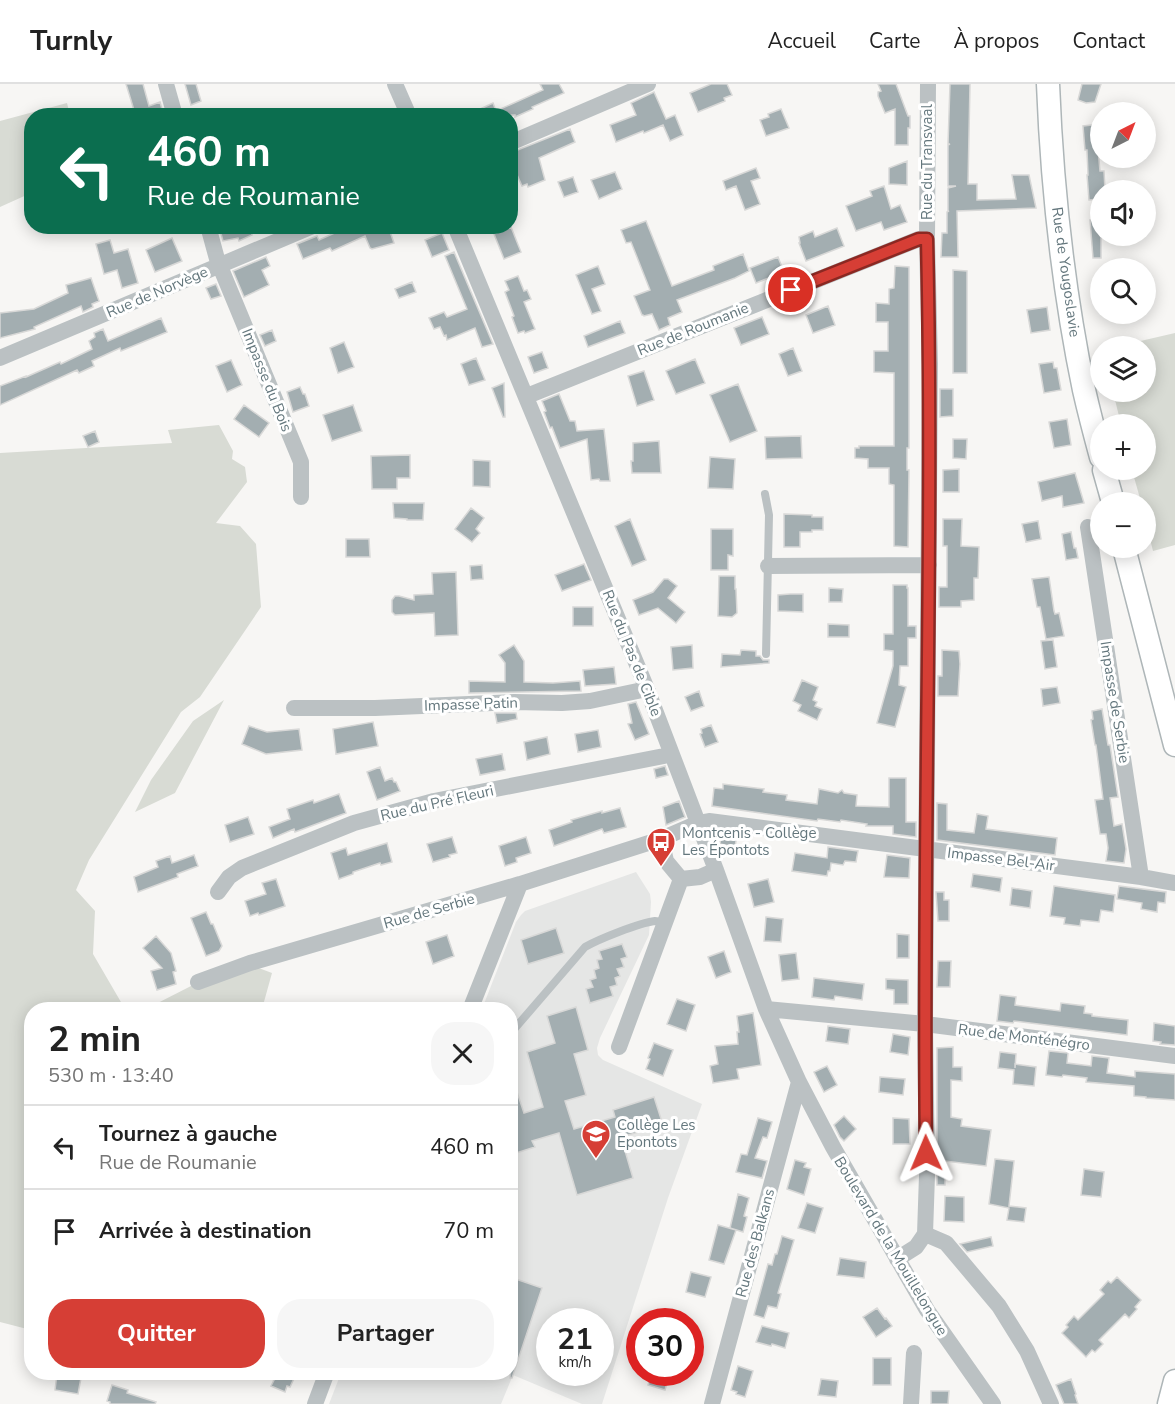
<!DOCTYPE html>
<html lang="fr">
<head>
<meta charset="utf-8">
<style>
  body { margin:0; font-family:"Nunito Sans",sans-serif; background:#f6f6f6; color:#222; height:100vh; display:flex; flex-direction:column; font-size:22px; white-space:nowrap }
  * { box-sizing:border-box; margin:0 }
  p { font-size:20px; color:#767676 }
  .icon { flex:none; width:33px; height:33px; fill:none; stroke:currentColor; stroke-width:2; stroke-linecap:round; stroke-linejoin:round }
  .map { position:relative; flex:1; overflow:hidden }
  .details { position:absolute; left:24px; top:918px; width:494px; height:378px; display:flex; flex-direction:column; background:#fff; border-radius:24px; box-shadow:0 3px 15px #0003 }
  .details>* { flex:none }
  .hud { position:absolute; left:24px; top:24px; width:494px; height:126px; border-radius:24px; box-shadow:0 3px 15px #0003; background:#0b6e4f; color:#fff; overflow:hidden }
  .needle { width:39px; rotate:42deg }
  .controls { position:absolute; left:1090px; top:18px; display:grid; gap:12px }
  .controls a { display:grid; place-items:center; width:66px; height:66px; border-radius:50%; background:#fff; box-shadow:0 3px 15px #0003; font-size:30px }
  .speed { position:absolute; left:536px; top:1224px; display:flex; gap:12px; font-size:30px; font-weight:700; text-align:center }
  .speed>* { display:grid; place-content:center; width:78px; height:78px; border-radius:50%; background:#fff; box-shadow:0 3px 15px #0003; line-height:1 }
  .speed small { font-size:15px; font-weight:400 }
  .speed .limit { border:9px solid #d22; background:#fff; color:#111 }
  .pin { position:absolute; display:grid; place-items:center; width:51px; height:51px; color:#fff; margin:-26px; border:3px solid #fff; border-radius:50%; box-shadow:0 2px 6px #0007 }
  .me { position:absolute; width:66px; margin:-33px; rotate:359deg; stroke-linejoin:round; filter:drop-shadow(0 0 4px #0008) }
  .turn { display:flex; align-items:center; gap:21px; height:126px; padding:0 24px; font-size:27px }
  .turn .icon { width:78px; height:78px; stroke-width:2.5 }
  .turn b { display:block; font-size:42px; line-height:51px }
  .round { display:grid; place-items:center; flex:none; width:63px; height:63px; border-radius:24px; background:#f6f6f6 }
  .head { display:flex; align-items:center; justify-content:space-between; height:102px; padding:0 24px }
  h1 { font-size:36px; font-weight:700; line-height:45px }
  .primary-button { display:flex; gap:12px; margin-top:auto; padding:12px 24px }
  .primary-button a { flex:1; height:69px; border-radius:24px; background:#d63e35; color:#fff; font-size:24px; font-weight:700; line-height:69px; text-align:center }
  .primary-button a+a { background:#f6f6f6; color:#222 }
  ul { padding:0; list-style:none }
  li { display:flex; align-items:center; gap:18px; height:84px; padding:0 24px; border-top:2px solid #e0e0e0 }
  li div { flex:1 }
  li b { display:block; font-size:22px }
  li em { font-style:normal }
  header { display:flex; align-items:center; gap:36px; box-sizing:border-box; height:84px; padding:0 30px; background:#fff; border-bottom:2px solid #e0e0e0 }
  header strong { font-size:28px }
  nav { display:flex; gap:33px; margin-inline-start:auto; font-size:21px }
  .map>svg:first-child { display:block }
  .built { fill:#e5e6e5; fill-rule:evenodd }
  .green { fill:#d8dbd4 }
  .building { fill:#a3aeb1; stroke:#d8d8d7; stroke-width:1.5 }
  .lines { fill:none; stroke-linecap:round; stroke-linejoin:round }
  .secondary-casing { stroke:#aeb6b8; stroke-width:25 }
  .lane { stroke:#bbc1c3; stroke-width:8 }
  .street { stroke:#bbc1c3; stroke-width:16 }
  .secondary { stroke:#fff; stroke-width:22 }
  .route-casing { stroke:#8b2822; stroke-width:15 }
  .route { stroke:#d63e35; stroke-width:10 }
  .labels { text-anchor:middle; stroke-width:6; stroke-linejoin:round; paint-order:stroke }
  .street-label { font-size:15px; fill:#64777d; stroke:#fff }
  .poi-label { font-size:15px; fill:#64777d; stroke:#fff; text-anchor:start }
</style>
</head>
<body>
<header>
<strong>Turnly</strong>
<nav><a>Accueil</a><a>Carte</a><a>À propos</a><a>Contact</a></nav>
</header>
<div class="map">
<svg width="1175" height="1320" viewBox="0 0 1175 1320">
  <rect width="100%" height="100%" fill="#f7f6f4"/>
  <path class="built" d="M636,788L650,810L651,818L649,851L600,954L597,964L598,971L603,976L702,1020L668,1114L602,1320H582L513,1291L501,1320H329L341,1289L510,1288V926L482,925L516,838L521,831L525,827ZM549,1238H600V1288H549Z"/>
  <path class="green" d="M67,19L70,31L32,32L31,109L0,123V37Z
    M1175,249V461L1153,467L1146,439V418H1141L1132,386H1146V340H1121L1113,308H1146V262H1119Z
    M219,341L233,367L232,375L245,383L247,398L216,439L240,442L256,460L261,523L200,613L181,628L89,776L76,806L95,827L93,870L125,925L32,926L31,1246L0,1238V369L172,359L168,346Z
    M224,616L175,709L135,728L151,696L193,637Z
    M240,877L272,889L262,925L144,926Z"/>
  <path class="building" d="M126,0H143L149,22L160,18L163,29L156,32H125V29L134,26Z
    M185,0H196L201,17L191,21Z
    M540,0H559L564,9L532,23L533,25L515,33V31L465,32L493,19L496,27L543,6Z
    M711,0H727L732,11L724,14L725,17L698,28L690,9Z
    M878,0H896L908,32H910V44H908V61H895V25L885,29L878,12V8L881,7Z
    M950,0H970L968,100H977V116L1016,115L1012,91H1029L1036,124L957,127L958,173H941L942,149H947V128L949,127H948V104L956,102H948V61L950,60H948Z
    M1082,0H1101L1095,18L1086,19L1078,16Z
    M654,8L666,35L675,31L683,51L670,57L663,41L644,49L643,47L616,58L610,41L636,31L631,19Z
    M781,25L789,44L766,52L760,36L769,33L768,30Z
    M1101,40V65H1098L1100,87H1104L1105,106H1101V115L1089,116L1087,91H1088L1087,66H1085L1083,42Z
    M570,45L575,58L539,74L545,96L528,103L527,100L522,102L514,84L510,86V69Z
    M907,77V101L889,100V84Z
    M756,84L760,94L751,97L760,120L745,126L736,102L726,106L723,97Z
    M615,88L622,105L599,115L591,96Z
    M573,93L578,108L564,113L558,98Z
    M884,102L891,125L900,121L907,138L884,146L881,138L856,147L846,122L872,112L870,107Z
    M1101,135V174H1093L1090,136Z
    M646,137L672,202L714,186L713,182L743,170L749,187L735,194L677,216L682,228L668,234L670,241L659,246L652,230L644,232L643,231H642L634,212L650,206L631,158L626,159L621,146Z
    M219,142H264V144L251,149L252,151L239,157L238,154L223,157Z
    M350,142H388L394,159L372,165L370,164L365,152L332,167L330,164L303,175L297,160L317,152L319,156Z
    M511,143L521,168L504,175L494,150Z
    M837,144L844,162L806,177L799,159H800L799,153L813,147L815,153Z
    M442,149L449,166L432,173L425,156Z
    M172,154L182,177L155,188L146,166Z
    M110,156L114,169L128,165L138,199L122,204L117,186L104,190L96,160Z
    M454,168L493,260L482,263L475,244L447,256L446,251L444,252L440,243L434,245L429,234L444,228L447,233L467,225L445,172Z
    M266,173L270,182L262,186L269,201L244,213L233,187Z
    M778,173L784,188L756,199L750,184Z
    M598,182L605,200L592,205L601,227L592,230L576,191Z
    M895,182L909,183V364H907V386H909L908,463L894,462V401L889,400V384H868V375L855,374V364H859V362H894V289L874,288V267H888V238H876V219L889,220V205L894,204Z
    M953,186L967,187V289H953Z
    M518,192L524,207L527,206L531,215L524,218L535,245L525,249L524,247L518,249L512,233L514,232L505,208L509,206L505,197Z
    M91,194L99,217L92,220L93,223L83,228L81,222L34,243L35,245L0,254V229L34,225L68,209L66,201Z
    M412,198L416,208L399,214L395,205Z
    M216,200L221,212L211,215L206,204Z
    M828,222L835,241L813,249L806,231Z
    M1047,223L1050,246L1031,249L1027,226Z
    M762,233L769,250L741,261L734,244Z
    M161,234L167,248L121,267L120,264L92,277L94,282L79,289L77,286L0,321V302L26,292V293L60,278L61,280L92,265L89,257L95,253L94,249L103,245L108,257Z
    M620,237L625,249L588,263L584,252Z
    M272,246L276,257L265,262L260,251Z
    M344,258L354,283L338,289L330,264Z
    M793,264L802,287L788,292L779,270Z
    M542,268L548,284L534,289L528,273Z
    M476,274L485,296L469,301L461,280Z
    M695,275L705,299L676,310L666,287Z
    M231,276L242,301L227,308L216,282Z
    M1053,278L1054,284H1057L1061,306L1044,309L1039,280Z
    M644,287L654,316L637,322L628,292Z
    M504,299L505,333H503L492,304Z
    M738,300L757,347L730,358L710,311Z
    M300,303L303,310H305L309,322L293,328L287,308Z
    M940,305H953V332L940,333Z
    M559,310L570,337H575L577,347L604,345L610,397H600L599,395L591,396L587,355L560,364L552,343L550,344L544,328L546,327L542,317Z
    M244,321L269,339L259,353L234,335Z
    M353,321L362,347L332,357L323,331Z
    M1067,335L1071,361L1054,364L1049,338Z
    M95,347L99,358L88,363L83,352Z
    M801,352L802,374L766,375L765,353Z
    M953,355H967L966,375L953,374Z
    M659,357L661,389H632L631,377H633V359Z
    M410,371V394H397V405H372L371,372Z
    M710,373L735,375L733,405L708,404Z
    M473,376L490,377V403L473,402Z
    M959,385V408H943V386Z
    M1075,389L1084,419L1063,423L1062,412L1042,417L1038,398Z
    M393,419H424L423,436H407V435L394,434Z
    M471,424L484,434L476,445L480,449L472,458L455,445Z
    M784,430L812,431V433H823V446H812V448H800V463H784Z
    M630,435L646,476L632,482L615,442Z
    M943,435H962L961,462L979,463L978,494H974V516L961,517V523H939V503H947V462H943Z
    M1038,437L1041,455L1026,458L1022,440Z
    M711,445H733V472L728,471V486H711Z
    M1071,448L1074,464H1076L1078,474L1066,476L1062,450Z
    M346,455H369L370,473H346Z
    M584,480L591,496L562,507L555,491Z
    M482,481L483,495L471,496L470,482Z
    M456,488L458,551L435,552L434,529L395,531L392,528V516L395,512H399L414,516V511L433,510L432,489Z
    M719,492H735V505H736L737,529L732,533L718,532Z
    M1049,493L1054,527L1055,530L1059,529L1064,552L1046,555L1040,523H1037L1032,495Z
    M664,495H668L677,502L668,514L685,528L676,539L658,524L639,531L633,516L653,508Z
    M893,501H907V504H908V542H916V554H908V582H900L899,601L906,603L895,643L877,639L893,582V567L884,566V550H893Z
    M829,504L843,505L842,518H829Z
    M790,510H803V528L778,527V511Z
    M573,523H593V542H573Z
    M828,540L849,541V553H828Z
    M1053,556L1057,583L1045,585L1041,557Z
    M514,561L524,577V598L553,599L580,597L581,607L469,609V597L505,598V579L499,571Z
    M692,561L693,584L673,586L671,563Z
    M741,566L756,567V572H760L763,576H769V579L721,583L722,570L740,571Z
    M942,566L959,567L960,580L958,612H938V592H942Z
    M614,583L616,600L585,602L583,586Z
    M802,596L818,603L813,616L817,618L815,622L822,625L817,636L798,627L801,621L793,617Z
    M1057,603L1060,619L1043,622L1041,605Z
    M699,607L704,622L691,627L685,613Z
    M636,618L649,650L635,656L628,640L632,639L628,620Z
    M1102,625L1108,661H1110L1118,713L1110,714L1114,742L1122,740L1126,765L1124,779L1106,777L1108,764L1106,750H1100L1095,716L1103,715L1096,661H1095L1091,636L1093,635L1092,627Z
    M495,629H516L517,635L497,639Z
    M373,638L378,662L336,670L333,645Z
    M711,641L718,658L705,663L700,650L702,649L701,645Z
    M249,642L267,648L299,645L302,666L266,670L242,660Z
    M598,646L601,663L578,668L575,650Z
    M547,653L550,670L527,676L524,658Z
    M502,670L505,686L480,691L476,675Z
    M665,682L668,691L656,694L654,685Z
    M380,683L385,697L392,694L394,698H396L400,707L377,716L367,688Z
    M889,694H906V738H916V753L893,750V742H866L867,740L841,736L840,738L818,735L817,737L712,722L714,704L723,705V700L764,705L763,708L787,711L786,716L817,720L819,705L838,709L842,706L844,709L857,711L856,722L889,723Z
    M339,710L346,729L295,748L294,745L273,754L269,743L290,735L287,725L313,716L314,719Z
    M679,717L685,733L666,741L663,723Z
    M937,719L947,720V746L974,749L977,730L988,732L986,745L1057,754L1055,771L937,756Z
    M620,724L626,743L604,749L602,745L554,762L549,746L572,738L571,736L602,727V729Z
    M248,733L254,750L230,758L225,741Z
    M721,749L737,751L735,763L720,760Z
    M452,753L457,769L449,771L450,773L433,778L427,760Z
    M526,753L531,769L516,774L517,778L505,782L499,762Z
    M387,759L392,778L381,781L380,779L353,788V790L339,795L331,769L346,764L348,771Z
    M828,763L858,767L856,778L845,777L843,781L831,779L830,787H828L827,792L792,787L795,769L827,774Z
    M194,771L198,782L177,790L178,793L138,808L134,793L158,783L156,777L170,772L172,779Z
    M887,771L910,774L909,794L884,793Z
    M973,790L1002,794L1000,808L971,803Z
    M276,795L285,822L259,831L258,829L250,832L245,817L266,810L262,799Z
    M768,795L774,818L754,823L748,800Z
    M1054,802L1115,811L1113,828L1101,826L1099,838L1081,836L1080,842L1064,840L1065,834L1050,832Z
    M1119,802L1166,808L1165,819L1158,818L1157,828L1141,825L1142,819L1117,815Z
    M1012,804L1032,807L1030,824L1010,821Z
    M936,808H944V816H949V837H938Z
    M206,828L211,840H213L222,862L219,867L206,872L191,834Z
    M766,833L783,835L781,858L764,857Z
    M556,844L564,869L528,880L521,856Z
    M897,850L909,851V874H897Z
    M447,851L454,872L433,880L426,858Z
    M156,852L171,869L176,887L173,888L176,900L157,906L151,887L162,884L143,864Z
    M622,860L627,873L621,875L624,883L617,885L620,892L615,894L617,901L610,903L613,912L590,919L586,905L593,903L590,896L596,894L594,886L599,884L597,876L602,875L599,867Z
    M724,867L731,888L716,894L708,873Z
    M796,869L799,895L782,897L779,871Z
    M938,877H951L950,903H937Z
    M814,894L864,900L862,916L835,912L834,916L812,913Z
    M886,895L908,896V920H894V906L886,905Z
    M1000,911L1016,913L1015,921L1060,927L1061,919L1085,922L1084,929L1092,930V932L1128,936L1127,951L1014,937L1013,939L997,937Z
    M677,915L695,921L686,947L667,940Z
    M576,923L588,966L574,970L586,1011L565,1017L574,1045L615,1033L613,1026L654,1013L663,1041L621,1053L633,1094L577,1111L559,1049L532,1057L535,1063L510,1071V993H512L524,1029L543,1023L527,968L555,959L547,932Z
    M753,929L761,981L737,985L739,995L713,999L710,982L718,980L715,962L738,960L737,948H739L737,932Z
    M1154,939L1175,942V961L1160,960L1161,958L1153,957Z
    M828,942L850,945L848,960L826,957Z
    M893,950L910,953L908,971L890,968Z
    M654,959L673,966L663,992L646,985L650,975L648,974Z
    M953,963V983H962V997L951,996V1033L962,1035L961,1042L991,1046L986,1082L945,1077V1101H937V964Z
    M1049,967L1068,969L1067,979L1091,982L1092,972L1109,974L1107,989L1135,993V987L1175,990V1016L1146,1014V1013L1134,1012V1002L1086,998L1087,994L1063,991L1062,993L1046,991Z
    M1000,968L1016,970L1015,984V980L1036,983L1034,1002L1013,1000L1014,986L998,984Z
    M827,982L837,1001L824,1008L814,988Z
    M880,993L905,995L903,1011L879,1008Z
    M844,1032L856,1045L844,1057L840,1053L834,1041Z
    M758,1034L772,1038L767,1054L763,1053L755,1074L767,1077L762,1094L736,1088L741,1070L747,1071Z
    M893,1034L909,1035L910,1060H893Z
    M995,1075L1014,1077L1009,1122L1026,1124L1024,1138L1007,1136L1009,1124L989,1120Z
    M795,1076L806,1079L804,1083L811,1085L804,1111L787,1105Z
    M1084,1085L1104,1088L1101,1113L1081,1111Z
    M738,1110L749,1114L744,1132L747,1133L743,1148L730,1144Z
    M945,1112L964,1113V1138L944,1137Z
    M807,1119L823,1124L815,1149L798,1144Z
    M718,1141L736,1146L724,1180L709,1176Z
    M782,1152L794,1156L778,1209L781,1210L777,1224L768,1222L764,1234L754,1231L768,1180L772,1181L775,1170H777Z
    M991,1153L993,1162L967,1168L960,1160Z
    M840,1174L866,1178L864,1194L837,1191Z
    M691,1188L711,1193L705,1213L686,1208Z
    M510,1193L542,1204L512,1294H510Z
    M1117,1193L1141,1216L1135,1223L1137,1225L1129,1234L1125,1230L1099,1256L1103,1260L1095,1268L1092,1266L1086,1273L1062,1249L1068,1243L1066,1241L1074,1232L1078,1236L1104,1210L1100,1206L1108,1197L1111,1199Z
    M877,1224L885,1235L886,1234L892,1242L876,1253L863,1233Z
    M762,1242L789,1249L785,1264L772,1260L771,1262L756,1258Z
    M873,1274H891V1301H873Z
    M738,1282L753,1287L745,1313L736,1310L737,1308L731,1306Z
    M256,1288H297L290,1303L287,1302L285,1308L271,1302L274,1296Z
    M652,1288H670L665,1306L648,1301Z
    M57,1290L81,1294L78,1310L55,1306Z
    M821,1295L838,1297L836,1313L818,1311Z
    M1071,1295L1076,1310L1075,1311L1078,1320H1064L1056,1301Z
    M112,1301L128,1306L127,1309L156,1318L155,1320H110V1318L107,1317Z
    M931,1307H949L948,1320H931Z"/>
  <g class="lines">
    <g class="secondary-casing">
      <path id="secondary" d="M1048,0C1052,103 1063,205 1084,306C1089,328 1095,351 1101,373
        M1104,386L1113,418
        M1124,464L1175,661
        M1169,1320L1175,1297"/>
    </g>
    <path class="lane" d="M765,410L769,431L766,570
      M510,950L585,863C599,855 639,839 655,837C659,837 661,838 664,839"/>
    <path class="street" d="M166,0L175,32
      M395,0L409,32
      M510,59L648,0
      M208,142L217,175L301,378V413
      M455,142L647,605L716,786L766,925L799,998L833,1063L927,1226L993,1320
      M0,274L313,142
      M527,312L919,155H927
      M1088,443L1141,793
      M768,482L929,481
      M294,624H375L514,618L562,619L590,617L647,605
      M661,755L666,777L681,795
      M681,795L700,793L716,786
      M218,808L229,793L242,784L354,739L434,717L664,672L671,669
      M198,898L250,879L520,800L661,755L698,739L709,737L1141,793L1175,799
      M766,925L925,940L1175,972
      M470,926L520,800
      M619,963L681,795
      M925,1150L946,1159L999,1222L1027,1267L1051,1320
      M897,1175L916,1163L925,1150L927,1091L925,940L930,280L927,155L928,0
      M315,1320L327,1288
      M712,1320L799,998
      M911,1320L914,1269"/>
    <use href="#secondary" class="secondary"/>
  </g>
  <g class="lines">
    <g class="route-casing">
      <path id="route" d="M791,206L919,155H927C934,459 922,764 926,1069"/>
    </g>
    <use href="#route" class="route"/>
  </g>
  <defs>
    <g id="bus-pin" transform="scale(1.5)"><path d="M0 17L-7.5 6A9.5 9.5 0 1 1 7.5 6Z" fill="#d63e35" stroke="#fff"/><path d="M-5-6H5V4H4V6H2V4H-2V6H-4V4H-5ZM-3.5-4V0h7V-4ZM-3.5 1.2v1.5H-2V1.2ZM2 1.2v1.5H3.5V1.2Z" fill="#fff"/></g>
    <g id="school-pin" transform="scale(1.5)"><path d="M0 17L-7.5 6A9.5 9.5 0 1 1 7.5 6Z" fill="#d63e35" stroke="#fff"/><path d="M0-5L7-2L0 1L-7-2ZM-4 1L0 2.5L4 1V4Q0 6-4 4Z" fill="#fff"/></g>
  </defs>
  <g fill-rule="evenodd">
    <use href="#bus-pin" x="661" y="758"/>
    <use href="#school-pin" x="596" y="1050"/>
  </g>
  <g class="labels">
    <g class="street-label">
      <text transform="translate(927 78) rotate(-90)" y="5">Rue du Transvaal</text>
      <text transform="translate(1066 188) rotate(82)" y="5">Rue de Yougoslavie</text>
      <text transform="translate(157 208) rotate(-23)" y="5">Rue de Norvège</text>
      <text transform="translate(693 245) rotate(-22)" y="5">Rue de Roumanie</text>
      <text transform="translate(267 296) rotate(68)" y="5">Impasse du Bois</text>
      <text transform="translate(632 569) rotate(68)" y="5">Rue du Pas de Cible</text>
      <text transform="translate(1115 618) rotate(81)" y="5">Impasse de Serbie</text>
      <text transform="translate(471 620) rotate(-2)" y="5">Impasse Patin</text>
      <text transform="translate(437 719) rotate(-13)" y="5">Rue du Pré Fleuri</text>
      <text transform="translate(1001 775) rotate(7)" y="5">Impasse Bel-Air</text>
      <text transform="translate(429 827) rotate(-16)" y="5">Rue de Serbie</text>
      <text transform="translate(1024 953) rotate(7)" y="5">Rue de Monténégro</text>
      <text transform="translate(755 1159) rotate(-75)" y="5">Rue des Balkans</text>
      <text transform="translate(891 1162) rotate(59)" y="5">Boulevard de la Mouillelongue</text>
    </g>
    <g class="poi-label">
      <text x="682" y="754">Montcenis - Collège<tspan x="682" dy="17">Les Épontots</tspan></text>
      <text x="617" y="1046">Collège Les<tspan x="617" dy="17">Epontots</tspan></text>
    </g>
  </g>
</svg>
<div class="controls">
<a><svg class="needle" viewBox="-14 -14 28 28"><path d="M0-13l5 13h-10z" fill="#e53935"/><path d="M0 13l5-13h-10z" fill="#767676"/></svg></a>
<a><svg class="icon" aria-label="sound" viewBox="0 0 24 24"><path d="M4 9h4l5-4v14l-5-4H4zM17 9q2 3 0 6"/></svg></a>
<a><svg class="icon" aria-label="search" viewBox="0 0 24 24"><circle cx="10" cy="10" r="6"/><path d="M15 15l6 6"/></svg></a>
<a><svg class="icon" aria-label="layers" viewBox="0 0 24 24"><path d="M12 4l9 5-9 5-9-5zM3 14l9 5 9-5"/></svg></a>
<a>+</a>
<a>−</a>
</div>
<div class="speed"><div>21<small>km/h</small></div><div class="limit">30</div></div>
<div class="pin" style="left:791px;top:206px;background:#d93025"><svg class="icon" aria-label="arrive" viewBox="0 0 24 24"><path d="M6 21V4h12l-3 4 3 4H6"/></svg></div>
<svg class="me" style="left:926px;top:1069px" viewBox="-20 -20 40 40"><path d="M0-17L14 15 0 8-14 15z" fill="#d63e35" stroke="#fff" stroke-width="4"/></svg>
<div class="hud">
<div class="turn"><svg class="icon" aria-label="left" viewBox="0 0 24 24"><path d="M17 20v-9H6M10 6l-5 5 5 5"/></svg><div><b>460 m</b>Rue de Roumanie</div></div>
</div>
<section class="details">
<div class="head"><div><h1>2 min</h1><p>530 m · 13:40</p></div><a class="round"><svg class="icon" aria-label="close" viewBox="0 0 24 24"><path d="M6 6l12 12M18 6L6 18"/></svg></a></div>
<ul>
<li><svg class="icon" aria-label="left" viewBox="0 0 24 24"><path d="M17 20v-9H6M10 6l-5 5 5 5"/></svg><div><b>Tournez à gauche</b><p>Rue de Roumanie</p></div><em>460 m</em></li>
<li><svg class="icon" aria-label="arrive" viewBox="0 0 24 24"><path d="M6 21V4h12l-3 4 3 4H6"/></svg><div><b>Arrivée à destination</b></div><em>70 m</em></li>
</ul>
<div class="primary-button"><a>Quitter</a><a>Partager</a></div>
</section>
</div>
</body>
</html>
